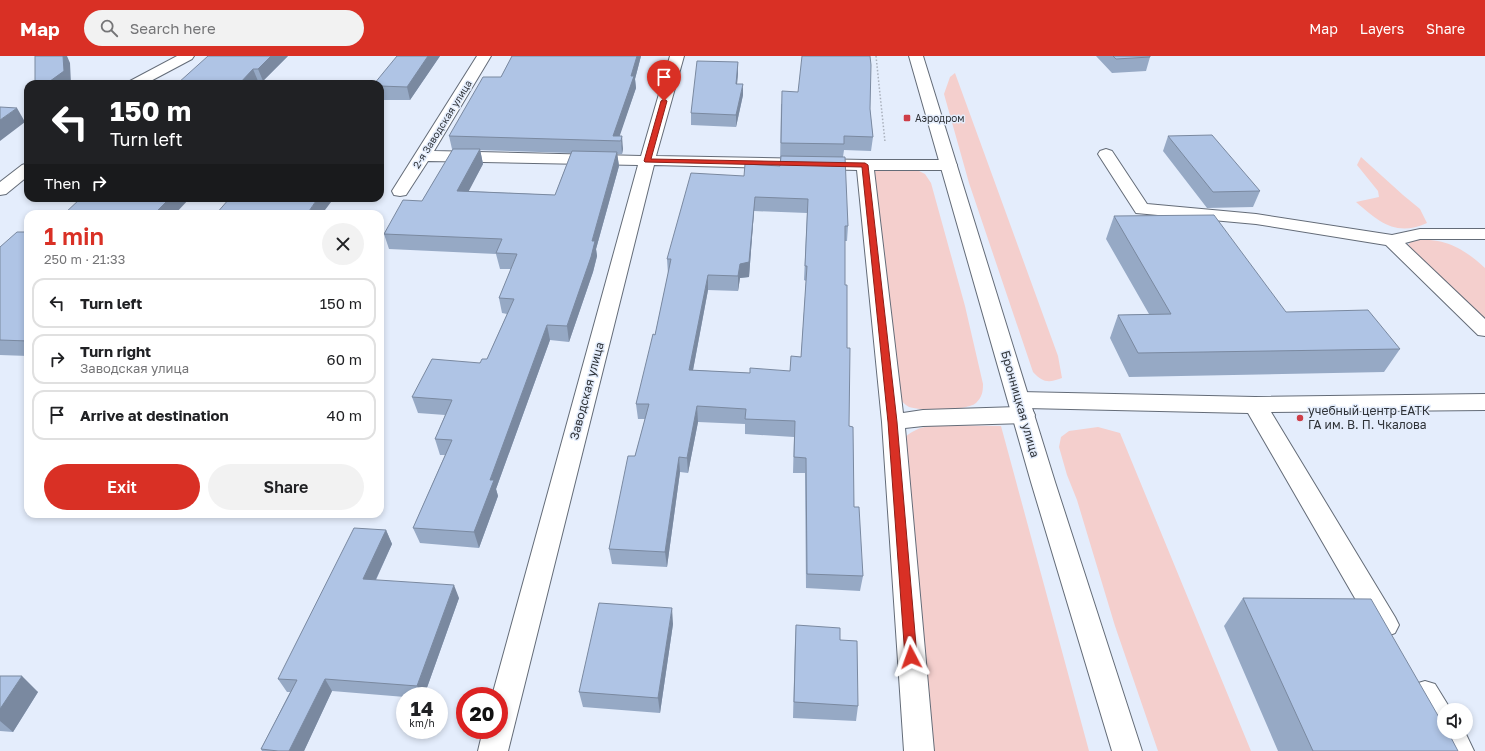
<!DOCTYPE html>
<html lang="en">
<head>
<meta charset="utf-8">
<style>
  body { margin:0; font-family:"Golos Text",sans-serif; background:#f2f2f2; color:#202124; height:100vh; display:flex; flex-direction:column; font-size:15px; white-space:nowrap }
  * { box-sizing:border-box; margin:0 }
  p { font-size:13px; color:#757577 }
  .icon { flex:none; width:22px; height:22px; fill:none; stroke:currentColor; stroke-width:2; stroke-linecap:round; stroke-linejoin:round }
  .map { position:relative; flex:1; overflow:hidden }
  .side { position:absolute; left:24px; top:154px; width:360px; height:308px; display:flex; flex-direction:column; background:#fff; border-radius:12px; box-shadow:0 2px 6px #0003 }
  .side>* { flex:none }
  .banner { position:absolute; left:24px; top:24px; width:360px; height:122px; border-radius:12px; box-shadow:0 2px 6px #0003; background:#202124; color:#fff; overflow:hidden }
  .buttons { position:absolute; left:1437px; top:647px; display:grid; gap:8px }
  .buttons a { display:grid; place-items:center; width:36px; height:36px; border-radius:50%; background:#fff; box-shadow:0 2px 6px #0003; font-size:20px }
  .speed { position:absolute; left:396px; top:631px; display:flex; gap:8px; font-size:20px; font-weight:700; text-align:center }
  .speed>* { display:grid; place-content:center; width:52px; height:52px; border-radius:50%; background:#fff; box-shadow:0 2px 6px #0003; line-height:1 }
  .speed small { font-size:10px; font-weight:400 }
  .speed .limit { border:6px solid #d22; background:#fff; color:#111 }
  .pin { position:absolute; display:grid; place-items:center; width:34px; height:34px; color:#fff; margin:-41px -17px; border-radius:50% 50% 50% 0; rotate:-45deg; box-shadow:0 0 4px #0007 }
  .pin .icon { rotate:45deg }
  .me { position:absolute; width:44px; margin:-22px; rotate:356deg; stroke-linejoin:round; filter:drop-shadow(0 0 3px #0008) }
  .turn { display:flex; align-items:center; gap:14px; height:84px; padding:0 20px; font-size:18px }
  .turn .icon { width:52px; height:52px; stroke-width:2.5 }
  .turn b { display:block; font-size:28px; line-height:34px }
  .then { display:flex; align-items:center; height:38px; padding:0 20px; background:#0003; gap:8px; font-size:15px }
  .round { display:grid; place-items:center; flex:none; width:42px; height:42px; border-radius:21px; background:#f2f2f2 }
  .summary { display:flex; align-items:center; justify-content:space-between; height:68px; padding:0 20px }
  h1 { font-size:24px; font-weight:600; line-height:30px; color:#d93025 }
  .action { display:flex; gap:8px; margin-top:auto; padding:8px 20px }
  .action a { flex:1; height:46px; border-radius:24px; background:#d93025; color:#fff; font-size:16px; font-weight:600; line-height:46px; text-align:center }
  .action a+a { background:#f2f2f2; color:#202124 }
  ul { padding:0; list-style:none }
  li { display:flex; align-items:center; gap:12px; height:50px; margin:0 8px 6px; padding:0 12px; border:2px solid #e0e0e0; border-radius:12px }
  li div { flex:1 }
  li b { display:block; font-size:15px }
  li em { font-style:normal }
  header { display:flex; align-items:center; gap:24px; box-sizing:border-box; height:56px; padding:0 20px; background:#d93025; color:#fff }
  header strong { font-size:19px }
  nav { display:flex; gap:22px; margin-inline-start:auto; font-size:14px }
  .search { width:280px; height:36px; background:#f2f2f2; display:flex; align-items:center; gap:10px; box-sizing:border-box; padding:0 14px; border-radius:22px; color:#757577; font-size:15px }
  .map>svg:first-child { display:block }
  .green { fill:#f4cfcd }
  .lines { fill:none; stroke-linecap:round; stroke-linejoin:round }
  .minor-casing { stroke:#646c78; stroke-width:2 }
  .major-casing { stroke:#646c78; stroke-width:2 }
  .path { stroke:#a9b0bc; stroke-width:1.5; stroke-dasharray:1.5 2; stroke-linecap:butt }
  .minor { fill:#fff; fill-rule:evenodd }
  .major { fill:#fff; fill-rule:evenodd }
  .wall { fill:#96a9c5; fill-rule:evenodd }
  .shaded-wall { fill:#7a89a0 }
  .building { fill:#afc4e5; stroke:#7a89a0; fill-rule:evenodd }
  .route { fill:#d93025; stroke:#8d1f18 }
  .poi-dot { fill:#ce3e48; stroke:#e4edfc; stroke-width:1.5 }
  .labels { text-anchor:middle; stroke-width:3; stroke-linejoin:round; paint-order:stroke }
  .far-poi-label { font-size:10px; fill:#2f3338; stroke:#e4edfc; text-anchor:start }
  .far-street-label { font-size:10px; fill:#2f3338; stroke:#e4edfc }
  .street-label { font-size:12px; fill:#2f3338; stroke:#e4edfc }
  .poi-label { font-size:12px; fill:#2f3338; stroke:#e4edfc; text-anchor:start }
</style>
</head>
<body>
<header>
<strong>Map</strong>
<div class="search"><svg class="icon" aria-label="search" viewBox="0 0 24 24"><circle cx="10" cy="10" r="6"/><path d="M15 15l6 6"/></svg>Search here</div>
<nav><a>Map</a><a>Layers</a><a>Share</a></nav>
</header>
<div class="map">
<svg width="1485" height="695" viewBox="0 0 1485 695">
  <rect width="100%" height="100%" fill="#e4edfc"/>
  <path class="green" d="M955,17L1058,300L1062,322C1049,327 1043,327 1033,316L969,127L944,38L950,21Z
    M1361,101L1403,139L1420,153L1427,167C1396,181 1379,166 1356,146L1379,141L1378,135L1357,109Z
    M877,113L917,114L925,118L931,127L965,250L983,328C983,336 982,341 976,347C967,355 920,355 909,351C905,349 901,344 898,341L871,118Z
    M1413,183C1445,183 1461,190 1485,212V267L1411,196L1408,189Z
    M934,369L1001,370L1089,695H929L899,387C911,375 917,372 934,369Z
    M1098,371L1120,377L1251,695H1158L1115,570L1077,444L1067,419L1059,391L1061,381L1069,375Z"/>
  <g class="lines">
    <g class="minor-casing">
      <path id="minor" d="M177,0H194L192,3L145,28H128L130,25Z
        M477,0H491L434,95L641,100L670,0H684L656,100L865,104H949L955,106L957,109L955,112L949,114H874L903,357L923,354L1019,351L1012,349L1009,344L1012,339L1020,336L1255,341L1485,338V354L1271,356L1395,561L1399,569L1395,577L1385,581L1375,577L1248,357L1026,352L1032,353L1035,359L1032,365L1024,367L923,370L905,372L934,695H904L882,366L857,114L654,109L508,695H478L483,674H499V640H492L638,109L428,105L406,139L400,140L394,139L392,135Z
        M1106,93L1112,95L1147,148L1256,158L1392,179L1420,173H1485V183H1420L1405,187L1485,263V280L1478,279L1386,189L1256,168L1136,157L1098,98L1100,95Z
        M28,107V120L6,138L0,139V126L22,109Z
        M1425,625L1435,628L1451,654H1444V676H1465L1474,695H1442L1410,638L1415,628Z"/>
    </g>
    <g class="major-casing">
      <path id="major" d="M909,0H923L1055,426L1142,695H1112L1031,426Z"/>
    </g>
    <path class="path" d="M876,0L885,86"/>
    <use href="#minor" class="minor"/>
    <use href="#major" class="major"/>
  </g>
  <path class="wall" d="M288,0L263,25H258L256,28H178V27Z
    M397,0H440L410,44H380V28Z
    M512,0H641L635,23L636,32L619,80L623,93L622,98H617L619,110L596,193L597,200L593,216L569,286L550,284L496,433L498,440L479,492L420,487L413,472L445,399H440L435,383L445,359L418,357L412,341L487,303L507,258L502,257L499,242L511,213H500L496,198L389,193L384,178L422,145L453,93H452L449,80L501,21ZM480,94L571,97L555,139L468,135L483,108Z
    M1096,0H1150V1L1146,15L1112,17Z
    M738,6V17L737,28L743,39L736,71L691,69V57Z
    M781,48L870,53L873,81L871,95L844,94L843,101L848,170L847,185H845V229L849,370L854,451L863,520L860,535L806,532L805,417H793L794,381L745,378V368L698,366L688,417L680,416L667,511L612,508L609,493L635,400L645,363H638L636,348L655,279L668,218L667,203L744,120L780,110ZM754,155L807,157L804,224L806,225L801,301L790,315L750,317L693,314L708,234L738,235L740,222L749,221Z
    M1168,80L1260,135L1253,151L1207,152L1163,95Z
    M1114,160L1286,256L1400,293L1384,316L1129,321L1110,282L1118,259L1149,258L1106,183Z
    M28,176V300L0,299V191Z
    M386,474L392,488L376,524L459,542L424,640H405V641L332,635L304,695H262L261,693L290,636H287L278,623Z
    M1243,542L1458,695H1278L1224,570Z
    M673,568L660,657L583,651L579,636Z
    M796,569L858,650L856,665L793,662L795,585Z
    M0,620L38,636L13,676L0,675Z"/>
  <path class="shaded-wall" d="M63,0H67L70,7L71,28H46Z
    M271,0H288L263,25L258,13Z
    M428,0H440L410,44L407,31Z
    M637,0H641L635,23L636,32L618,85L613,80Z
    M738,6V17L736,39V28Z
    M253,13L258,25L256,28H239Z
    M743,28V39L736,71V59Z
    M17,52L25,66L0,85V64Z
    M622,80L623,93L622,98L621,85Z
    M480,93L483,108L461,150L457,135Z
    M617,96L619,110L596,193L597,200L593,216L569,286L567,270L592,185Z
    M755,141L754,155L749,221L740,222L738,235V220L740,208Z
    M170,142H190L175,158H154Z
    M318,142H329L331,146L322,158H307Z
    M708,219V234L690,330L689,314Z
    M547,269L550,284L496,433L498,440L479,492L474,476L490,424Z
    M697,350L698,366L688,417L687,402Z
    M679,401L680,416L667,511L665,496Z
    M386,474L392,488L370,536L363,523Z
    M454,529L459,542L424,640H422L417,630Z
    M672,552L673,568L660,657L658,642Z
    M22,620L38,636L13,676L0,665V653Z
    M325,623L332,635L304,695H289Z"/>
  <path class="building" d="M35,0H63L64,15L46,28H35Z
    M208,0H271L258,13H253L239,28H193L194,27H178Z
    M397,0H428L407,31L380,30V28H374Z
    M512,0H637L631,20H634L613,80H622L621,85L449,80L483,21H501Z
    M802,0H870L871,9L870,53L873,81L844,80V88L781,87L782,35L798,36Z
    M1113,0H1150V1L1116,3Z
    M697,5L738,6L736,28H743L736,59L691,57Z
    M0,51L17,52L0,64Z
    M1212,79L1260,135L1213,136L1168,80Z
    M453,93H480L457,135L555,139L572,95L617,96L592,185H595L591,201L567,270L547,269L490,424H494L474,476L413,472L452,384L435,383L452,344L412,341L432,303L480,307L482,303H487L514,243L499,242L517,198L496,197L502,183L384,178L403,144L422,145Z
    M781,100L845,101L848,170H845V229H847V292H850L849,370L853,371L854,451H859L863,520L807,518L806,402L794,401L795,365L745,363L746,353L697,350L687,402L679,401L665,496L609,493L628,400H635L649,348H636L653,278L655,279L671,203H667L691,117L744,120L745,108L780,110ZM755,141L808,143L805,210H807L801,301L791,300L790,315L750,312V317L689,314L708,219L738,220L740,208L749,206Z
    M81,142H170L154,158H64Z
    M272,142H318L307,158H216L229,143L270,145Z
    M1214,159L1286,256L1368,254L1400,293L1138,297L1118,259L1171,258L1114,160Z
    M17,176H28V285L0,284V191Z
    M354,472L386,474L363,523L454,529L417,630L325,623L289,695H278L261,693L297,624L278,623Z
    M1243,542L1371,543L1444,670V676H1448L1458,695H1313Z
    M599,547L672,552L658,642L579,636Z
    M796,569L840,572V584L857,585L858,650L794,646Z
    M0,620H22L0,653Z"/>
  <path class="route" d="M664,43L667,45L651,103L865,107L868,109L897,366L917,601L915,605L911,606L907,605L905,601L888,366L862,111L645,106L644,105L661,45Z"/>
  <g class="poi-dot">
    <rect x="903" y="58" width="8" height="8" rx="2"/>
    <circle cx="1300" cy="362" r="4"/>
  </g>
  <g class="labels">
    <g class="far-poi-label">
      <text x="915" y="66">Аэродром</text>
    </g>
    <g class="far-street-label">
      <text transform="translate(442 68) rotate(-58)" y="4">2-я Заводская улица</text>
    </g>
    <g class="street-label">
      <text transform="translate(587 335) rotate(-75)" y="4">Заводская улица</text>
      <text transform="translate(1020 348) rotate(74)" y="4">Бронницкая улица</text>
    </g>
    <g class="poi-label">
      <text x="1308" y="359">учебный центр ЕАТК<tspan x="1308" dy="14">ГА им. В. П. Чкалова</tspan></text>
    </g>
  </g>
</svg>
<div class="buttons">
<a><svg class="icon" aria-label="sound" viewBox="0 0 24 24"><path d="M4 9h4l5-4v14l-5-4H4zM17 9q2 3 0 6"/></svg></a>
</div>
<div class="speed"><div>14<small>km/h</small></div><div class="limit">20</div></div>
<div class="pin" style="left:664px;top:45px;background:#d93025"><svg class="icon" aria-label="arrive" viewBox="0 0 24 24"><path d="M6 21V4h12l-3 4 3 4H6"/></svg></div>
<svg class="me" style="left:911px;top:601px" viewBox="-20 -20 40 40"><path d="M0-17L14 15 0 8-14 15z" fill="#d93025" stroke="#fff" stroke-width="4"/></svg>
<div class="banner">
<div class="turn"><svg class="icon" aria-label="left" viewBox="0 0 24 24"><path d="M17 20v-9H6M10 6l-5 5 5 5"/></svg><div><b>150 m</b>Turn left</div></div>
<div class="then">Then<svg class="icon" aria-label="right" viewBox="0 0 24 24"><path d="M7 20v-9h11M14 6l5 5-5 5"/></svg></div>
</div>
<section class="side">
<div class="summary"><div><h1>1 min</h1><p>250 m · 21:33</p></div><a class="round"><svg class="icon" aria-label="close" viewBox="0 0 24 24"><path d="M6 6l12 12M18 6L6 18"/></svg></a></div>
<ul>
<li><svg class="icon" aria-label="left" viewBox="0 0 24 24"><path d="M17 20v-9H6M10 6l-5 5 5 5"/></svg><div><b>Turn left</b></div><em>150 m</em></li>
<li><svg class="icon" aria-label="right" viewBox="0 0 24 24"><path d="M7 20v-9h11M14 6l5 5-5 5"/></svg><div><b>Turn right</b><p>Заводская улица</p></div><em>60 m</em></li>
<li><svg class="icon" aria-label="arrive" viewBox="0 0 24 24"><path d="M6 21V4h12l-3 4 3 4H6"/></svg><div><b>Arrive at destination</b></div><em>40 m</em></li>
</ul>
<div class="action"><a>Exit</a><a>Share</a></div>
</section>
</div>
</body>
</html>
